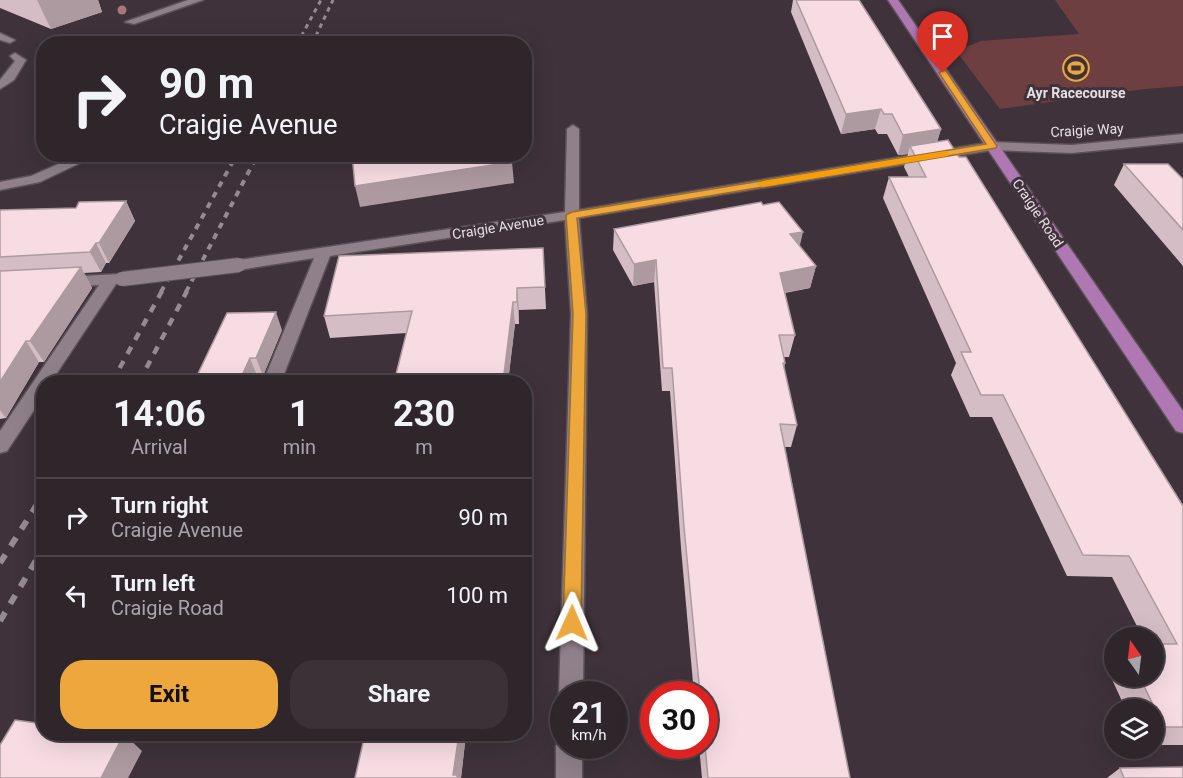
<!DOCTYPE html>
<html lang="en">
<head>
<meta charset="utf-8">
<style>
  body { margin:0; font-family:Roboto,sans-serif; background:#3b3238; color:#f1f3f6; height:100vh; display:flex; flex-direction:column; font-size:22px; white-space:nowrap }
  * { box-sizing:border-box; margin:0 }
  p { font-size:20px; color:#a7a5a9 }
  .icon { flex:none; width:33px; height:33px; fill:none; stroke:currentColor; stroke-width:2; stroke-linecap:round; stroke-linejoin:round }
  .map { position:relative; flex:1; overflow:hidden }
  .details { position:absolute; left:36px; top:375px; width:496px; height:366px; display:flex; flex-direction:column; background:#2f262c; border-radius:24px; box-shadow:0 6px 24px #0002,0 0 0 2px #4a4348 }
  .details>* { flex:none }
  .guide { position:absolute; left:36px; top:36px; width:496px; height:126px; border-radius:24px; box-shadow:0 6px 24px #0002,0 0 0 2px #4a4348; background:#2f262c; color:#f1f3f6; overflow:hidden }
  .needle { width:39px; rotate:346deg }
  .fabs { position:absolute; left:1104px; top:627px; display:grid; gap:12px }
  .fabs a { display:grid; place-items:center; width:60px; height:60px; border-radius:50%; background:#2f262c; box-shadow:0 6px 24px #0002,0 0 0 2px #4a4348; font-size:30px }
  .speed { position:absolute; left:550px; top:681px; display:flex; gap:12px; font-size:30px; font-weight:700; text-align:center }
  .speed>* { display:grid; place-content:center; width:78px; height:78px; border-radius:50%; background:#2f262c; box-shadow:0 6px 24px #0002,0 0 0 2px #4a4348; line-height:1 }
  .speed small { font-size:15px; font-weight:400 }
  .speed .limit { border:9px solid #d22; background:#fff; color:#111 }
  .pin { position:absolute; display:grid; place-items:center; width:51px; height:51px; color:#fff; margin:-62px -26px; border-radius:50% 50% 50% 0; rotate:-45deg; box-shadow:0 0 6px #0007 }
  .pin .icon { rotate:45deg }
  .me { position:absolute; width:66px; margin:-33px; rotate:1deg; stroke-linejoin:round; filter:drop-shadow(0 0 4px #0008) }
  .turn { display:flex; align-items:center; gap:21px; height:126px; padding:0 24px; font-size:27px }
  .turn .icon { width:78px; height:78px; stroke-width:2.5 }
  .turn b { display:block; font-size:42px; line-height:51px }
  .eta { display:flex; justify-content:space-evenly; align-items:center; height:102px; text-align:center }
  .eta b { font-size:36px; font-weight:700; line-height:42px }
  .action { display:flex; gap:12px; margin-top:auto; padding:12px 24px }
  .action a { flex:1; height:69px; border-radius:24px; background:#eea73c; color:#111; font-size:24px; font-weight:700; line-height:69px; text-align:center }
  .action a+a { background:#3b3238; color:#f1f3f6 }
  ul { padding:0; list-style:none }
  li { display:flex; align-items:center; gap:18px; height:78px; padding:0 24px; border-top:2px solid #4a4348 }
  li div { flex:1 }
  li b { display:block; font-size:22px }
  li em { font-style:normal }
  .map>svg:first-child { display:block }
  .green { fill:#6e3f41 }
  .lines { fill:none; stroke-linecap:round; stroke-linejoin:round }
  .minor-casing { stroke:#5b5157; stroke-width:3 }
  .major-casing { stroke:#5b5157; stroke-width:3 }
  .minor { fill:#8f8089; fill-rule:evenodd }
  .major { fill:#af78b3; fill-rule:evenodd }
  .rail-far3 { stroke:#968b92; stroke-width:3; stroke-dasharray:4.5 4.5; stroke-linecap:butt }
  .rail-far2 { stroke:#968b92; stroke-width:4; stroke-dasharray:6 6; stroke-linecap:butt }
  .rail-far1 { stroke:#968b92; stroke-width:4.5; stroke-dasharray:8 8; stroke-linecap:butt }
  .rail { stroke:#968b92; stroke-width:6; stroke-dasharray:10 10; stroke-linecap:butt }
  .minor-bridge-casing { stroke:#5b5157; stroke-width:16; stroke-linecap:butt }
  .minor-bridge { stroke:#8f8089; stroke-width:14 }
  .tree { fill:#a6787d }
  .wall { fill:#d4bdc4 }
  .shaded-wall { fill:#ad9aa0 }
  .building { fill:#f7dce4; stroke:#ad9aa0; stroke-width:1.5 }
  .route { fill:#eea73c; stroke:#9b6d27; stroke-width:1.5 }
  .slow { fill:#f59e0b }
  .labels { text-anchor:middle; stroke-width:6; stroke-linejoin:round; paint-order:stroke }
  .far-poi-label { font-size:14px; font-weight:bold; fill:#e7dee3; stroke:#3f323a }
  .far-street-label { font-size:14px; fill:#e7dee3; stroke:#3f323a }
</style>
</head>
<body>
<div class="map">
<svg width="1183" height="778" viewBox="0 0 1183 778">
  <rect width="100%" height="100%" fill="#3f323a"/>
  <path class="green" d="M1055,0H1183V86L1145,89L1000,109L956,51L981,41L1079,34Z"/>
  <g class="lines">
    <g class="minor-casing">
      <path id="minor" d="M188,0H203L134,24L125,22Z
        M0,33L15,40L10,43L0,40Z
        M15,53L26,60L14,80L0,89V80L15,61L10,56Z
        M573,125L579,129V210L992,142L1072,145L1183,134V142L1072,153L992,150L579,218L587,314L583,694H564V703L559,694L571,314L565,220L330,256L281,382H263L314,258L239,270L231,265L239,260L565,212L567,129Z
        M81,154H99L40,182L0,190V182L31,176Z
        M120,274L128,279L126,282L116,284L51,382H44V395L7,451L0,453V431L99,285L64,287L56,282L64,277Z
        M564,735V746H582V778H556V746L560,737Z"/>
    </g>
    <g class="major-casing">
      <path id="major" d="M888,0H898L1183,411V433L1176,431Z"/>
    </g>
    <use href="#minor" class="minor"/>
    <use href="#major" class="major"/>
    <path class="rail-far3" d="M297,44L321,0
      M312,44L333,0"/>
    <path class="rail-far2" d="M161,292L237,154
      M186,292L258,154"/>
    <path class="rail-far1" d="M112,382L162,291
      M139,382L187,291
      M37,504L44,493"/>
    <path class="rail" d="M0,563L38,503
      M0,621L44,547"/>
    <g class="minor-bridge-casing">
      <path id="minor-bridge" d="M122,279L239,265"/>
    </g>
    <use href="#minor-bridge" class="minor-bridge"/>
  </g>
  <circle class="tree" cx="122" cy="10" r="4.5"/>
  <path class="wall" d="M0,0H98L102,12L51,29L0,8Z
    M793,0H859L941,129L937,142L1183,506V745H1154V710H1126L1105,664L1114,653V676H1154V638H1143L1112,577L1067,576L992,417H970L951,375L956,363L883,198L889,177H909L904,167L908,154L898,155L887,134H878L875,129L841,134L791,12Z
    M1124,164L1183,179V266L1114,185Z
    M126,201L135,221L109,263H106L101,272L84,273L92,288L44,362H39L6,418L0,419V210L76,208Z
    M614,229L800,246L816,266L810,288L785,293L795,335L789,357H784L785,363L784,368L797,425L791,447H785L850,778H702L699,746H705V694H694L681,548L670,391H662L654,282L633,286L613,250Z
    M543,248L546,309L519,310V324H515L508,382H394L407,333L330,338L324,316Z
    M282,330L263,376H257L254,382H194Z
    M320,734H466L461,778H355L364,739L323,738Z
    M1120,768L1183,778H1107Z"/>
  <path class="shaded-wall" d="M37,0H98L102,12L51,29Z
    M881,109L875,129L841,134L846,114Z
    M941,129L935,149L910,146L908,154L898,155L903,135Z
    M512,162L514,183L360,207L355,186Z
    M126,201L135,221L109,263L99,243Z
    M803,232L798,254L790,234Z
    M96,243L106,263L101,272L90,252Z
    M656,260L654,282L633,286L634,264Z
    M816,266L810,288L776,294L780,273Z
    M81,267L92,288L44,362L30,341Z
    M517,288L519,310V324L517,302Z
    M513,302L515,324L508,382H503Z
    M276,312L282,330L263,376L256,358Z
    M26,341L39,362L6,418L0,410V382Z
    M250,358L257,376L254,382H239Z
    M124,734L142,751L128,778H101Z
    M459,734H466L461,778H454L453,775Z"/>
  <path class="building" d="M796,0H859L941,129L903,135L892,114H884L881,109L846,114Z
    M948,140L959,157H966L1183,506V727H1164L1139,676H1154V644H1177L1129,556L1083,555L1003,395H981L961,352H971L889,177H926L910,146Z
    M352,154H509L512,162L355,186Z
    M1124,164H1168L1183,179V230Z
    M126,201L99,243H96L90,252L0,257V210L76,208L79,202Z
    M761,202L763,205L779,202L803,232L790,234L816,266L780,273L795,335H779L785,363H783L797,425L780,424L850,778H708L705,746V694H700L684,527L672,368H663L656,260L634,264L614,229Z
    M543,248L545,287L517,288V302H513L503,382H394L412,311L324,316L339,256Z
    M81,267L30,341H26L0,382V271Z
    M276,312L256,358H250L239,382H194L227,313Z
    M15,720L44,724V734H124L101,778H0V745Z
    M365,734H459L453,775H457V778H355Z
    M1183,767V778H1124L1120,768Z"/>
  <path class="route" d="M943,70L946,71L997,146L996,148L577,218L586,314L581,623L578,629L572,631L566,629L563,623L573,314L566,215L572,212L986,144L939,73Z"/>
  <path class="slow" d="M945,151L948,152V156L763,187L757,184L763,181Z"/>
  <defs>
    <g id="stadium-ring" transform="scale(1.35)"><circle r="9.5" fill="#3f323a" stroke="#eea73c" stroke-width="1.5"/><path d="M0-5a6.5 5 0 1 0 0 10a6.5 5 0 1 0 0-10ZM-3.5-1.8h7v3.6h-7Z" fill="#eea73c"/></g>
  </defs>
  <g fill-rule="evenodd">
    <use href="#stadium-ring" x="1076" y="68"/>
  </g>
  <g class="labels">
    <g class="far-poi-label">
      <text x="1076" y="98">Ayr Racecourse</text>
    </g>
    <g class="far-street-label">
      <text transform="translate(1087 130) rotate(-3)" y="5">Craigie Way</text>
      <text transform="translate(1038 213) rotate(56)" y="5">Craigie Road</text>
      <text transform="translate(498 227) rotate(-9)" y="5">Craigie Avenue</text>
    </g>
  </g>
</svg>
<div class="fabs">
<a><svg class="needle" viewBox="-14 -14 28 28"><path d="M0-13l5 13h-10z" fill="#e53935"/><path d="M0 13l5-13h-10z" fill="#a7a5a9"/></svg></a>
<a><svg class="icon" aria-label="layers" viewBox="0 0 24 24"><path d="M12 4l9 5-9 5-9-5zM3 14l9 5 9-5"/></svg></a>
</div>
<div class="speed"><div>21<small>km/h</small></div><div class="limit">30</div></div>
<div class="pin" style="left:943px;top:73px;background:#d93025"><svg class="icon" aria-label="arrive" viewBox="0 0 24 24"><path d="M6 21V4h12l-3 4 3 4H6"/></svg></div>
<svg class="me" style="left:572px;top:623px" viewBox="-20 -20 40 40"><path d="M0-17L14 15 0 8-14 15z" fill="#eea73c" stroke="#fff" stroke-width="4"/></svg>
<div class="guide">
<div class="turn"><svg class="icon" aria-label="right" viewBox="0 0 24 24"><path d="M7 20v-9h11M14 6l5 5-5 5"/></svg><div><b>90 m</b>Craigie Avenue</div></div>
</div>
<section class="details">
<div class="eta">
<div><b>14:06</b><p>Arrival</p></div>
<div><b>1</b><p>min</p></div>
<div><b>230</b><p>m</p></div>
</div>
<ul>
<li><svg class="icon" aria-label="right" viewBox="0 0 24 24"><path d="M7 20v-9h11M14 6l5 5-5 5"/></svg><div><b>Turn right</b><p>Craigie Avenue</p></div><em>90 m</em></li>
<li><svg class="icon" aria-label="left" viewBox="0 0 24 24"><path d="M17 20v-9H6M10 6l-5 5 5 5"/></svg><div><b>Turn left</b><p>Craigie Road</p></div><em>100 m</em></li>
</ul>
<div class="action"><a>Exit</a><a>Share</a></div>
</section>
</div>
</body>
</html>
